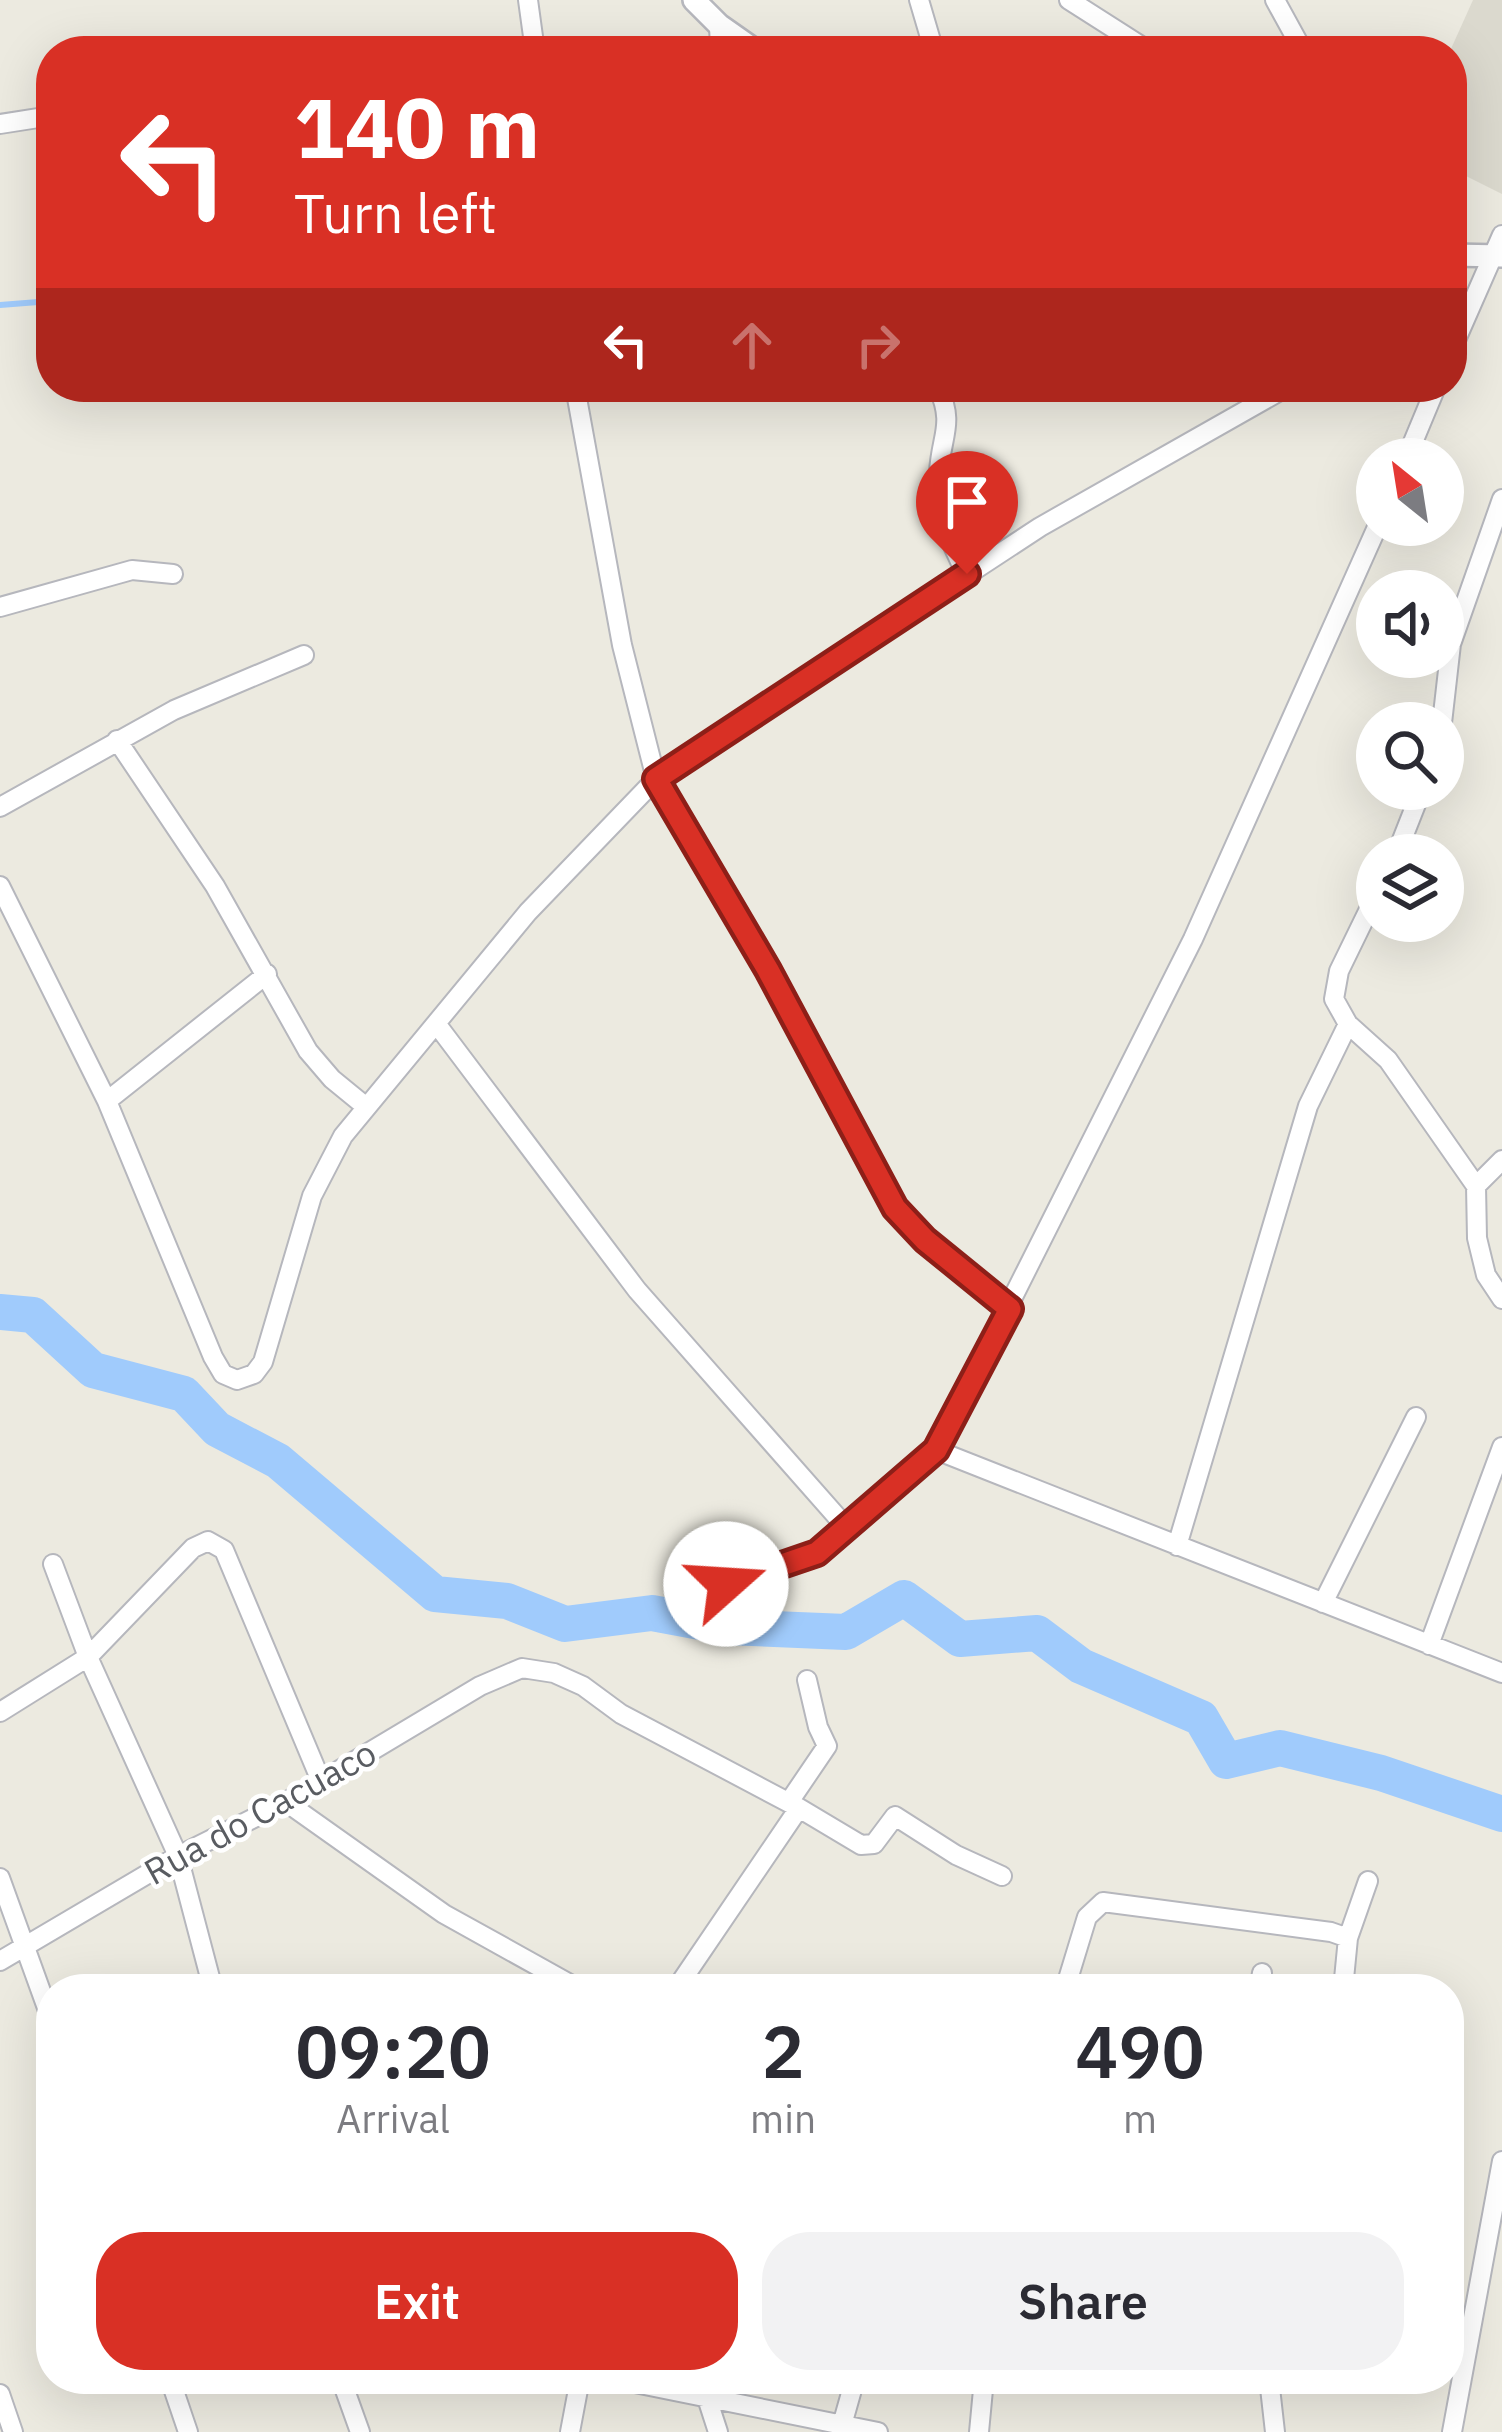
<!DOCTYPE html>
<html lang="en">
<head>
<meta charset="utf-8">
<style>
  body { margin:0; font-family:"IBM Plex Sans",sans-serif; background:#f2f2f3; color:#2b2b33; height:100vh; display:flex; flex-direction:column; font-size:45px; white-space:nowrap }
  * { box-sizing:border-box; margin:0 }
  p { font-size:39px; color:#7c7c81 }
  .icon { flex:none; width:66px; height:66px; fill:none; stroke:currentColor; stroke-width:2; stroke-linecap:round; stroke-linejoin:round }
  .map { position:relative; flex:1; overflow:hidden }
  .panel { position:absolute; left:36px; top:1974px; width:1428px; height:420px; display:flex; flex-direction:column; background:#fff; border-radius:48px; box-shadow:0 12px 48px #0002 }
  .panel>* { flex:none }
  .guide { position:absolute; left:36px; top:36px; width:1431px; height:366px; border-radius:48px; box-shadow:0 12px 48px #0002; background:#d93025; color:#fff; overflow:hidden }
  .needle { width:78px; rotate:330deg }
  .controls { position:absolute; left:1356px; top:438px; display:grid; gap:24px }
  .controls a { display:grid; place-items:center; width:108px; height:108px; border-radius:50%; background:#fff; box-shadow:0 12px 48px #0002; font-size:60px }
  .pin { position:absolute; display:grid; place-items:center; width:102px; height:102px; color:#fff; margin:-123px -51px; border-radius:50% 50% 50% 0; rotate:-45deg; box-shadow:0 0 12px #0007 }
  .pin .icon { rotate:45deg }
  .me { position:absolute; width:132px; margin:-66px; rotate:71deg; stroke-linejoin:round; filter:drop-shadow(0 0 9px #0008) }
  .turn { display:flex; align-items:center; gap:42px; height:252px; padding:0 60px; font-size:54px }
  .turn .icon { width:156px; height:156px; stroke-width:2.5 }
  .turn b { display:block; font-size:84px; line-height:102px }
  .lanes { display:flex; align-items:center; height:114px; padding:0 60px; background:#0003; justify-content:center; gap:60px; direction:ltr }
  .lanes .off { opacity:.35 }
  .eta { display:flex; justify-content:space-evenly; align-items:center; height:204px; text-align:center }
  .eta b { font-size:72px; font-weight:600; line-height:84px }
  .action { display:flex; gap:24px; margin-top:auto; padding:24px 60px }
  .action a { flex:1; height:138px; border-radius:48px; background:#d93025; color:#fff; font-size:48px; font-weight:600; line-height:138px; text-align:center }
  .action a+a { background:#f2f2f3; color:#2b2b33 }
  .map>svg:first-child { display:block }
  .education { fill:#dbd9ce }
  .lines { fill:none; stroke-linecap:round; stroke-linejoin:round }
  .stream { stroke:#a0cbfc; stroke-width:6 }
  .river { stroke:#a0cbfc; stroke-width:36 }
  .minor-casing { stroke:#b6b7bd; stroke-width:22 }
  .tertiary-casing { stroke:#b6b7bd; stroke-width:26 }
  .minor { stroke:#fff; stroke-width:18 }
  .tertiary { stroke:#fff; stroke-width:21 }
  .route-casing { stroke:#8d1f18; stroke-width:30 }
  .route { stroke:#d93025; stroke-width:21 }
  .labels { text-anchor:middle; stroke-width:9; stroke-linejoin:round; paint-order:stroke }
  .street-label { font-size:36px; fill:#595c61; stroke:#fff }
</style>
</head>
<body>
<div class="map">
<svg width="1502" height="2432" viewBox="0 0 1502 2432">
  <rect width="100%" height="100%" fill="#eceae0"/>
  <path class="education" d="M1473,0H1502V194L1452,169L1450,51Z"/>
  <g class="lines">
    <path class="stream" d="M0,305L51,301"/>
    <path class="river" d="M0,1312L33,1315L93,1370L184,1394L217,1429L278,1461L435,1594L507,1601L565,1624L652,1613L727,1627L846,1632L904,1598L960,1639L1037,1633L1081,1666L1201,1718L1226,1761L1280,1748L1381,1773L1502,1814"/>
    <g class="minor-casing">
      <path id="minor" d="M528,0L535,51
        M919,0L934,51
        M1069,0L1149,51
        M1275,0L1303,51
        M719,25L720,51
        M0,124L51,116
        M1452,349L1502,235
        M575,387L622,645L656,779L768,970L895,1208L925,1241L1010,1309
        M938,387C955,425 941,435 939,472C937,511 949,541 967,575
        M1406,459L1436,387
        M0,607L132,570L173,574
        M1442,723L1451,644L1502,499
        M117,740L215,886L308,1051L332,1079L365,1106
        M0,807L174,710L304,655
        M1396,855L1422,789
        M0,886L107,1101L213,1357L223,1374L237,1380L254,1374L263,1362L312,1196L343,1136L528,912L656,779L1040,527L1287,387
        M1377,893L1339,971L1334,999L1348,1024L1388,1060L1476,1186L1477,1238L1486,1275L1502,1299
        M438,1026L637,1290L846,1527
        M107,1101L267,974
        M1476,1186L1502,1160
        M936,1450L1502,1673
        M1177,1546L1308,1106L1348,1024
        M53,1564L88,1657L178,1856L213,1989
        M695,1594L817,1553L936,1450L1193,939L1378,525
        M1323,1603L1416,1417
        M1429,1645L1502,1447
        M0,1712L88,1657L193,1548L208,1541L224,1550L321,1781
        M286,1802L444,1914L579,1989
        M789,1802L827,1746L818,1727L807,1680
        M0,1878L51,2019
        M0,1961L178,1856L286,1802L480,1686L522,1668L554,1673L583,1686L621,1714L799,1808L861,1845L874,1844L895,1816L956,1855L1002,1876
        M676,1989L799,1808
        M1065,1989L1087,1917L1103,1902L1331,1932L1348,1938
        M1259,1989L1262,1973
        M1343,1989L1348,1938L1368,1881
        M170,2379L188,2432
        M341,2379L360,2432
        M615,2379L878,2432
        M1269,2379L1275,2432
        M0,2394L13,2432
        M707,2398L718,2432
        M842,2425L855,2379
        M570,2432L580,2379
        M979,2432L984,2379
        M1452,2432L1502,2161"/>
    </g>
    <g class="tertiary-casing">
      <path id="tertiary" d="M694,0L719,25L756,51
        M1452,255L1502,256"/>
    </g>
    <use href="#minor" class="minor"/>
    <use href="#tertiary" class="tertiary"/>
  </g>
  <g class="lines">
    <g class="route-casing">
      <path id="route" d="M726,1584L817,1553L936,1450L1010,1309L925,1240L895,1208L768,970L656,779L967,574"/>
    </g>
    <use href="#route" class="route"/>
  </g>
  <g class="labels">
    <g class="street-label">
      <text transform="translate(260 1812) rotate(-29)" y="13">Rua do Cacuaco</text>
    </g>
  </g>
</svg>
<div class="controls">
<a><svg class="needle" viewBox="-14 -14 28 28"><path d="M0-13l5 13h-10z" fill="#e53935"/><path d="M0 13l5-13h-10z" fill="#7c7c81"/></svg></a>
<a><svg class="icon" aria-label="sound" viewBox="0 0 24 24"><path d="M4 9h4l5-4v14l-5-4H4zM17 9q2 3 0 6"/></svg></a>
<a><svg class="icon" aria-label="search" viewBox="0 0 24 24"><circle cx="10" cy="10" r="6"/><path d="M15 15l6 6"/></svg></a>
<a><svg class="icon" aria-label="layers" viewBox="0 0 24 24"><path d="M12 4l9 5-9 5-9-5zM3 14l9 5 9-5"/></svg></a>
</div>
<div class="pin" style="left:967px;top:574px;background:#d93025"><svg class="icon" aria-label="arrive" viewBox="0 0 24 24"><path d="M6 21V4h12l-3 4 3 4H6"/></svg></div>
<svg class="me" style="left:726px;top:1584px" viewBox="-20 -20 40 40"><circle r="19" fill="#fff"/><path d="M0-13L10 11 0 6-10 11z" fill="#d93025"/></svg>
<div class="guide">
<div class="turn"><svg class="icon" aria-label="left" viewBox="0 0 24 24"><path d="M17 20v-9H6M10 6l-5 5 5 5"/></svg><div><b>140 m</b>Turn left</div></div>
<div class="lanes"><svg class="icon" aria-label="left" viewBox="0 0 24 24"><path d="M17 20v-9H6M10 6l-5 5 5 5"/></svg><svg class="icon off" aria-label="ahead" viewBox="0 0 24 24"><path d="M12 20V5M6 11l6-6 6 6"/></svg><svg class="icon off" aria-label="right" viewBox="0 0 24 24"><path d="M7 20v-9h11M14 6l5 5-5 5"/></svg></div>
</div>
<section class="panel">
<div class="eta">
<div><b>09:20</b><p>Arrival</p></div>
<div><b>2</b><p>min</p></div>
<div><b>490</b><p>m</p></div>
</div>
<div class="action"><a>Exit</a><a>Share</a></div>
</section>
</div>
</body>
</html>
